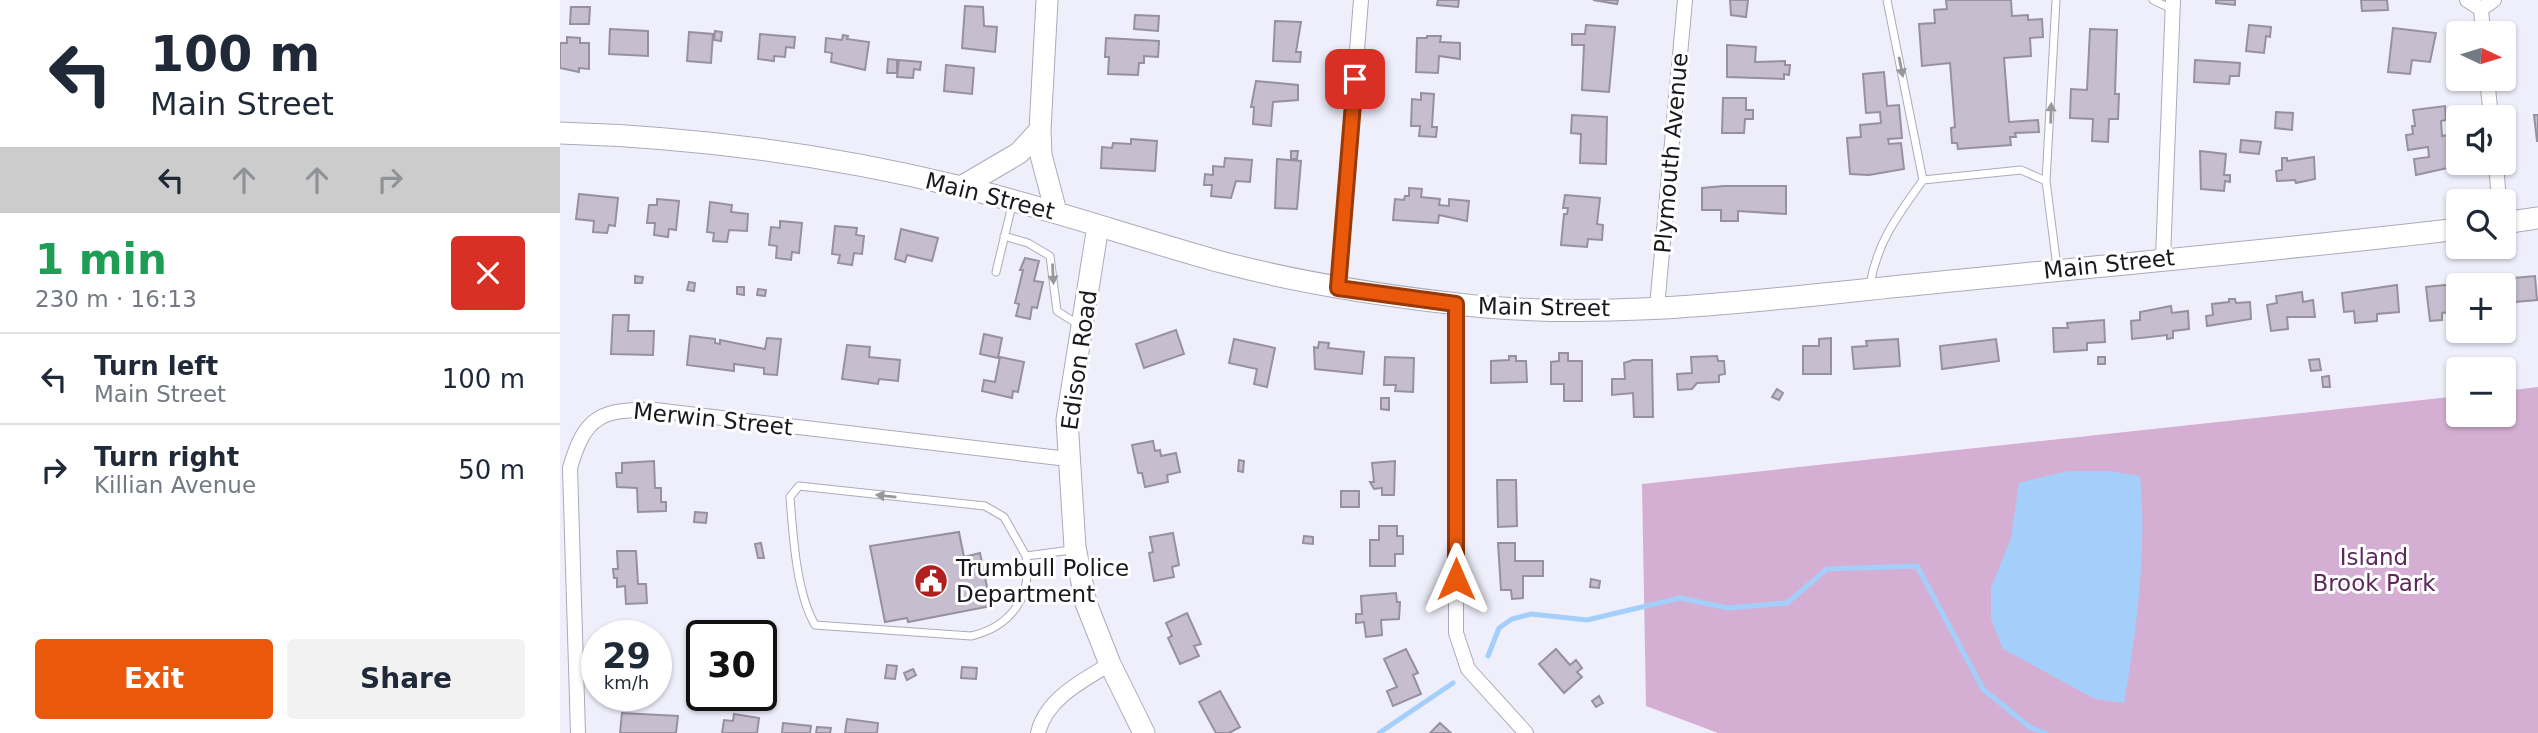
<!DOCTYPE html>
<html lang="en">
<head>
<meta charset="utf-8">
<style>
  body { margin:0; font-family:"DejaVu Sans",sans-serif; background:#f2f2f3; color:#1f2937; height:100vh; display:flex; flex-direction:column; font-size:26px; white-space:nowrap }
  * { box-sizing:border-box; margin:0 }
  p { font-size:23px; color:#747a83 }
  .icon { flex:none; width:38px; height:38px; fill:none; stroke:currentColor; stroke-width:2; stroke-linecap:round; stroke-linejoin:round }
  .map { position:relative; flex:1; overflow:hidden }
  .drawer { display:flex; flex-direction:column; background:#fff; width:560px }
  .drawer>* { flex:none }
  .top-card { background:#fff; color:#1f2937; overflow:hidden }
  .needle { width:46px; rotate:94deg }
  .fabs { position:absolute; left:1886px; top:21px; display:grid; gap:14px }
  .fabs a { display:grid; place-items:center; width:70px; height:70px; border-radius:7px; background:#fff; box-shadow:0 2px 5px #0004; font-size:35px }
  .speed { position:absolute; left:21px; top:620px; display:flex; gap:14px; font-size:35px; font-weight:700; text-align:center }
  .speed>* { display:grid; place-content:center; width:91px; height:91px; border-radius:50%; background:#fff; box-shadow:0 2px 5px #0004; line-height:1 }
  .speed small { font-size:18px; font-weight:400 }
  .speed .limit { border:4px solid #111; border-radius:10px; background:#fff; color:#111 }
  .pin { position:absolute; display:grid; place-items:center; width:60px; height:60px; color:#fff; margin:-30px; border-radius:14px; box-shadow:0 4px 10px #0006 }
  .me { position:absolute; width:77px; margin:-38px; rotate:0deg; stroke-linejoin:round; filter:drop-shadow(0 0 5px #0008) }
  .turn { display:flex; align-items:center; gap:24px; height:147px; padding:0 35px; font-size:32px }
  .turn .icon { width:91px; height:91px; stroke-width:2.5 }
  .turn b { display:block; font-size:49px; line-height:60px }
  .lanes { display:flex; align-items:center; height:66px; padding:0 35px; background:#0003; justify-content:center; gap:35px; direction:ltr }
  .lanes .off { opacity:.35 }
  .round { display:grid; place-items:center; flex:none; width:74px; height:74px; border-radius:7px; background:#f2f2f3 }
  .headline { display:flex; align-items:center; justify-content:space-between; height:119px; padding:0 35px }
  h1 { font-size:42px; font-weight:700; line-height:52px; color:#1e9e55 }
  .action { display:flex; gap:14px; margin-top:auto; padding:14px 35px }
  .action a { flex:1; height:80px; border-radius:7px; background:#ea580c; color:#fff; font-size:28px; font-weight:700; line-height:80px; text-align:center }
  .action a+a { background:#f2f2f3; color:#1f2937 }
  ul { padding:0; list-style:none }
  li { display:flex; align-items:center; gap:21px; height:91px; padding:0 35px; border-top:2px solid #e0e1e3 }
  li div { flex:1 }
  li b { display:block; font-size:26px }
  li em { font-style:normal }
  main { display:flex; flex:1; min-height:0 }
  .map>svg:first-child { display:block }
  .green { fill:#d5afd3 }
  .water { fill:#a4cffa }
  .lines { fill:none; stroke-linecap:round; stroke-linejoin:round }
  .stream { stroke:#a4cffa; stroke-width:5 }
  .building { fill:#c6bece; stroke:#97909e; stroke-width:2 }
  .lane-casing { stroke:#abaaba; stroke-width:9 }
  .street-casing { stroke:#abaaba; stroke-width:16 }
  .secondary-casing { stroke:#abaaba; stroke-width:23 }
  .lane { stroke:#fff; stroke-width:7 }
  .street { stroke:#fff; stroke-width:14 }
  .secondary { stroke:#fff; stroke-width:21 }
  .oneway { fill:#98979a }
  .route-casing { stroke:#983908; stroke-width:18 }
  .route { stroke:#ea580c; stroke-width:12 }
  .labels { text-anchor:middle; stroke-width:6; stroke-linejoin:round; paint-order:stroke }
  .street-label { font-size:23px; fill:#19181e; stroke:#fff }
  .park-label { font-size:23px; fill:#5d285c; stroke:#fff }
  .poi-label { font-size:23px; fill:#19181e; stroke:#fff; text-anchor:start }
</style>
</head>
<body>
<main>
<section class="drawer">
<div class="top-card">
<div class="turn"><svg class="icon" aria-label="left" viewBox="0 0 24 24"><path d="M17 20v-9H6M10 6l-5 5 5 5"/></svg><div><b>100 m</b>Main Street</div></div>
<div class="lanes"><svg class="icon" aria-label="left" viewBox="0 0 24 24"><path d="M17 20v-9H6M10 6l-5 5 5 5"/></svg><svg class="icon off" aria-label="ahead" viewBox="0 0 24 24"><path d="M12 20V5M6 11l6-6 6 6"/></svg><svg class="icon off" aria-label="ahead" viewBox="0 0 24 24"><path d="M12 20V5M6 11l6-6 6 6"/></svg><svg class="icon off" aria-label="right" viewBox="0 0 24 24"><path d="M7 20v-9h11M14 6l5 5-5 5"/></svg></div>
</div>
<div class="headline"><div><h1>1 min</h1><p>230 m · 16:13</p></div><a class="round" style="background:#d93025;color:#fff"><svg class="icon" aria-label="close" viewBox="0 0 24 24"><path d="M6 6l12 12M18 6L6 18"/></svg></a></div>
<ul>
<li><svg class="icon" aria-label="left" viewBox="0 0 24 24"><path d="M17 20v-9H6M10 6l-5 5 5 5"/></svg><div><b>Turn left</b><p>Main Street</p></div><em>100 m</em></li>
<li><svg class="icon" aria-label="right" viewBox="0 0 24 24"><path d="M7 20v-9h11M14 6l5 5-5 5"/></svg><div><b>Turn right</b><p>Killian Avenue</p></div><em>50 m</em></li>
</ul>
<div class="action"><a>Exit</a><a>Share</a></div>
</section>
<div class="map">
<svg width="1978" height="733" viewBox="0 0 1978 733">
  <rect width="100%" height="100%" fill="#efeffc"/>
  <path class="green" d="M1978,387V733H1158L1086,706L1082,484L1899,396V415H1944V391Z"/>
  <path class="water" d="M1508,471H1550L1580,476C1587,551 1577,628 1564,703L1535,699L1443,649L1431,619V588L1451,538L1459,483Z"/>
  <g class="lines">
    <path class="stream" d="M928,656L939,628L952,619L971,614L1027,620L1120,598L1168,608L1227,603L1267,569L1357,566L1423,689L1471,728L1485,733
      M819,733L893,683"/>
  </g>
  <path class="building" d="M878,0H899L898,7L877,5Z
    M1033,0H1058L1057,4Z
    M1170,0H1188L1186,17L1171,15Z
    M1386,0H1451L1452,16L1468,15V20L1482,19L1483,37L1470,38L1471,56L1444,58L1449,122L1478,120L1479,132L1455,133L1456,137H1450L1451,145L1398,149L1397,143H1392L1391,128L1395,127L1390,63L1362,66L1359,24L1375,23L1374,10L1387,9Z
    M1656,0H1675V5L1656,3Z
    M1801,0H1827L1828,10L1802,11Z
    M405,6L423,7L424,26L437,27L435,52L402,48Z
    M11,7H30L29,24H10Z
    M575,15L599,16L598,31L574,29Z
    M715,21L741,22L736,52H741L740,62L713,61Z
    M1026,25L1055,27L1049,92L1022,90L1024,45H1012V34H1025Z
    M1689,25L1711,27L1710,37L1706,36L1704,53L1686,51Z
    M1833,28L1876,33L1870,62L1852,60L1850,74L1828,72Z
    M50,29L88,31V56L49,54Z
    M1530,29L1557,30L1555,94H1559L1558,119H1549L1548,142L1532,141L1533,119L1510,118L1511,89L1527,90Z
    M155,31L162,32L161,41L154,40Z
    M129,32L153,34L151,63L127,61Z
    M200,34L235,37L234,48L226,47L225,57L214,56V61L198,59Z
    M283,35L288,36L287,39L309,42L305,70L271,62L272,53L265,52L266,38L282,40Z
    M867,36H881L880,42L900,43V59L879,56L878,73L856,72L857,38H867Z
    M7,37L20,38V43H29V69L19,68V72L0,68V43H7Z
    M546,38L599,41L598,57L584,56V63H579L578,75L548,74L549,57H545Z
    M1167,45L1196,47L1195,62L1225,61V65H1230L1229,75L1224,74V79L1167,77Z
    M328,59L337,60V73H327Z
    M339,60L361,62L360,70L354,69L353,78L337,77Z
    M1635,60L1680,63L1679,76H1670L1669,84L1634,82Z
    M386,65L414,68L412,94L384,91Z
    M1324,72L1327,106L1339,105L1342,138L1328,139L1329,144L1341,143L1344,169L1309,175L1290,174L1287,138L1301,137L1300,125L1321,123L1320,112L1306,113L1303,74Z
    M696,81L738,85V100L713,102L711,126L693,124L694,107H691Z
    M861,93L874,94L872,127H877L876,137L859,136L860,126H851L852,99L861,100Z
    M1163,98H1186V110H1193V119H1185L1184,133H1162Z
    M1885,106L1886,120L1881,121L1882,136L1888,135L1892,167L1856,175L1854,159L1869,157L1868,147L1848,150L1846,135L1853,134L1852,126H1855L1853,110Z
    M1716,112L1733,113L1732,130L1715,128Z
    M1012,115L1047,117L1046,164L1020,163L1021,134L1011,133Z
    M1974,115H1978V141H1977Z
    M571,139L597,141L595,171L541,168L542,147L552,148L553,143L571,144Z
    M1681,140L1701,142L1699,154L1680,152Z
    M731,151H738L737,159H731Z
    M1640,151L1666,154L1664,175H1670V182L1665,181L1664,191L1641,189Z
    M1754,157L1755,179L1736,183L1735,180L1717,181L1716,171L1722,170V158H1727V161Z
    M665,158L692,160L690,182L676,181L671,198L651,196L652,185H644L645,174L653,175V166L664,167Z
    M717,159L741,161L737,209L715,208Z
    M1164,186H1226V214L1178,211V221H1161V210H1142V188Z
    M849,188L862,189L861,197L880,199L879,205L889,206V199L909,201L907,221L879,215L878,223L833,220L835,199L844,200L845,196H849Z
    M19,194L58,198L55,226L49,225L47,233L33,232L34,221L16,219Z
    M1005,195L1040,198L1037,224L1043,225L1042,240L1028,239L1027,247L1001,245L1004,214H1007L1008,208H1003Z
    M97,199L119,201L116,230L109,229L108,237L94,235L95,223H87L89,205H97Z
    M150,202L172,205L171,212L188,214L187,231L169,230L167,242L153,241L154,233L147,232Z
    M220,221L242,223L239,253L232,252L231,260L216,258L217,246L209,245L211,227L220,228Z
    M275,226L297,228L296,235L304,236L302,254L294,253L292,265L278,263L280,255L272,254Z
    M341,229L378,238L372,261L347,255L345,262L335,259Z
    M465,258L479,261L474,281L483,282L477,308L472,307L470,319L456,316L459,304L455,303L463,270H460Z
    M75,276L83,277L82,283H75Z
    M1975,276L1977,300L1944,303V285H1931V280Z
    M129,282L135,283L134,291L127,290Z
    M1837,285L1839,312L1817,314V321L1795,323L1794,311L1784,312L1782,293Z
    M1885,285L1899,286V311L1882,313V320L1870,321L1866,287Z
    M177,287H184V295L177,294Z
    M198,289L206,290L205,296L197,295Z
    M1742,292L1743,302L1753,300L1755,317H1727L1728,329L1711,331L1707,305L1717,303L1716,296Z
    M1669,299H1675L1676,303L1690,302L1691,319L1647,326L1646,316L1653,315L1652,304L1669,302Z
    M1611,306L1612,313L1628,311L1629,329L1613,331V338L1607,339V335L1572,339L1571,321L1580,320V312Z
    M53,315H69L68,331H94L93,355L51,354Z
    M1544,320L1545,342L1527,343V350L1494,352L1493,328H1508L1507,323Z
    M616,330L624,354L584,368L576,344Z
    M424,334L442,338L438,358L420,354Z
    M130,336L155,339V343L160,344V340L205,349L207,338L221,339L217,375L204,374V368L174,364V371L127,365Z
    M1271,338V374H1243V346H1259V339Z
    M674,339L715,348L707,387L694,384L697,369L669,363Z
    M1338,339L1340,366L1294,369L1292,347L1307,346L1306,341Z
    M1436,339L1439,361L1382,369L1380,346Z
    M759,342L769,343L768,348L804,352L802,374L755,369L754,347L758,348Z
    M287,345L310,347L309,357L340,360L338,381L319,379L318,384L282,379Z
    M999,353H1008V361H1022V401H1004V384H991V362L999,361Z
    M949,356H956V361H966L967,382L931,383V361L949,360Z
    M1157,356L1158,361H1164L1165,374L1159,375V382L1137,383L1132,389L1118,390L1117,374L1132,373L1131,357Z
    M440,357L464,362L458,392L453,391L452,398L422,391L424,380L435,382Z
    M825,357L854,358L853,392L835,391L836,385H824Z
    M1538,357H1545V364H1538Z
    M1759,359L1761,370L1751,371L1749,360Z
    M1073,360H1092L1093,417H1074L1073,393L1052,395V379H1065L1064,363Z
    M1769,376L1770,387H1763L1762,377Z
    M1217,389L1223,393L1219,400L1212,397Z
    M821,398H829V410L821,409Z
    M593,441L595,451L600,450L601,456L616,453L620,472L607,475L608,482L585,487L582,473H578L572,445Z
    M679,460L684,461L683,472L678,471Z
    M94,461L95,488H101V502H106V511L78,512L77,488L57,487L56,473H62V463Z
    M835,461L834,495H822V488L814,489L810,482H814L812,463Z
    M937,480H956L957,526L938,527Z
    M781,491H799V507H781Z
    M135,512L147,513L146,523L134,522Z
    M819,526H837V536H843V554H835V566H810V540H819Z
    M399,532L404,557L420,553L431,606L348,622L347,618L325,622L310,546Z
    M613,533L619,565L612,567L614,577L594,581L589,553L593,552L590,537Z
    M744,536L753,537V544L743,543Z
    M201,543L204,558H198L195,544Z
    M938,543H955V561H983V576H963V598L952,599L951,590H941Z
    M57,551H76L78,584H86L87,603L66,604L65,586L57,587V578H54L53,569H58Z
    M1031,579L1040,581L1039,588L1030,587Z
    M836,593L837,602H840L839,619L821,620L822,635L806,637L804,622L796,623V614H802L801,596Z
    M627,613L641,644L634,646L639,656L620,664L608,638L612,636L606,623Z
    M96,641H99L100,659H96Z
    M846,649L858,673L853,675L861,694L833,706L827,691L837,687L824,659Z
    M996,649L1010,665L1016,660L1022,668L1017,672L1022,677L1004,693L979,664Z
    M327,665L337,666L335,679L325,678Z
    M402,667L417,668L416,679L401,678Z
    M353,669L356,675L347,680L344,673Z
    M660,691L680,727L669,733H656L639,702Z
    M1039,696L1043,703L1036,707L1032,701Z
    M62,713L118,716L116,733H60Z
    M174,714L199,718L197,733H162L164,720L173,721Z
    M287,719L318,723L317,733H285Z
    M223,723L251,726L250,733H222Z
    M880,723L891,733H870Z
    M257,727L271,728L270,733H256Z"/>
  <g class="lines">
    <g class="lane-casing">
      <path id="lane" d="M1593,0L1612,9
        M1363,180L1461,170L1486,181L1497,267
        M1486,181L1496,0
        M444,236L468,243L490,256L497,311L519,325
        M436,272L453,201
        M1310,285C1317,242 1338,215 1363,180L1327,0
        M466,556C473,597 450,627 411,636L255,625C236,592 233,535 230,497L239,486L425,506L444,517L466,556L511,550"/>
    </g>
    <g class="street-casing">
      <path id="street" d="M1907,0L1921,9L1923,33
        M1921,9L1934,0
        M1927,79L1931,117
        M1936,163L1939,201
        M1603,258L1613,0
        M778,288L801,0
        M896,304V633L908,669L966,733
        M1097,307L1125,0
        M18,733L10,468C25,415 42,409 95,410L508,459
        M478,733C486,699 522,681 550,664"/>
    </g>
    <g class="secondary-casing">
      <path id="secondary" d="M487,0L480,130L481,155L496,212
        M0,133C135,137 270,155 401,187C489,208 574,238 661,262C736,282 812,294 889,303C1044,323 1206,299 1361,284C1540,266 1720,250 1899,229
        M401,187L459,153L480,130
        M1944,223L1978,218
        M538,226L507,420L515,547L526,603L550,664L584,733"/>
    </g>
    <use href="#lane" class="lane"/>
    <use href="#street" class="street"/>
    <use href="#secondary" class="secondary"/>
  </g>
  <defs><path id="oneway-solid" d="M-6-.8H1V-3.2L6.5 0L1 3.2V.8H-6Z" transform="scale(1.75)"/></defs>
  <g class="oneway">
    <use href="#oneway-solid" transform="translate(1341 67) rotate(79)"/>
    <use href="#oneway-solid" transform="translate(1491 113) rotate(-88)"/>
    <use href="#oneway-solid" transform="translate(493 274) rotate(87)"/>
    <use href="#oneway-solid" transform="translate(326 496) rotate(-174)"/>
  </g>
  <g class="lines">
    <g class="route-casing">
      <path id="route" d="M795,79L778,288L896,304V579"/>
    </g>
    <use href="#route" class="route"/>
  </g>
  <defs>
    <g id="civic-disc" transform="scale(1.75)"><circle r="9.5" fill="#b1201f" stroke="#fff"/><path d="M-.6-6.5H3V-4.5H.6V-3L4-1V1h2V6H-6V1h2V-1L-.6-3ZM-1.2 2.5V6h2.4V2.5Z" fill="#fff"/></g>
  </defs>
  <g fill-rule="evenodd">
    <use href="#civic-disc" x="371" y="581"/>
  </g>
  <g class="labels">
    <g class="street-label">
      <text transform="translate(1111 153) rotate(-85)" y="8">Plymouth Avenue</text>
      <text transform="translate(430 196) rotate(14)" y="8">Main Street</text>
      <text transform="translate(1549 264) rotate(-6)" y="8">Main Street</text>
      <text transform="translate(984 307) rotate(1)" y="8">Main Street</text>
      <text transform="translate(519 360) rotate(-82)" y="8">Edison Road</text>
      <text transform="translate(153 419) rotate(6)" y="8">Merwin Street</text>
    </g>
    <g class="park-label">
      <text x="1814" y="565">Island<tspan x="1814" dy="26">Brook Park</tspan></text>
    </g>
    <g class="poi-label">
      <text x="396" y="576">Trumbull Police<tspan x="396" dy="26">Department</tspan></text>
    </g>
  </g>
</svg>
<div class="fabs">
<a><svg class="needle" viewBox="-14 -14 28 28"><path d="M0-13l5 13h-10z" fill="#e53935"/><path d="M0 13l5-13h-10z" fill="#747a83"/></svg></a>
<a><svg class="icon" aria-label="sound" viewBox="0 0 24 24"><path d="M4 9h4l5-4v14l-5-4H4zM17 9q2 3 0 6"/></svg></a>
<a><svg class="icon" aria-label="search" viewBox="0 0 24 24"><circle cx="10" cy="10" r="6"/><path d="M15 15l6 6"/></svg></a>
<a>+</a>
<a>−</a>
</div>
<div class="speed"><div>29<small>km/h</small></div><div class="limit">30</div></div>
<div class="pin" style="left:795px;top:79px;background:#d93025"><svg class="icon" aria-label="arrive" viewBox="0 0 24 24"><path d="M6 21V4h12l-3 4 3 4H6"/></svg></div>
<svg class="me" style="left:896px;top:579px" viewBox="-20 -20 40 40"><path d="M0-17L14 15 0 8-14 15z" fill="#ea580c" stroke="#fff" stroke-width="4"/></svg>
</div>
</main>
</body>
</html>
